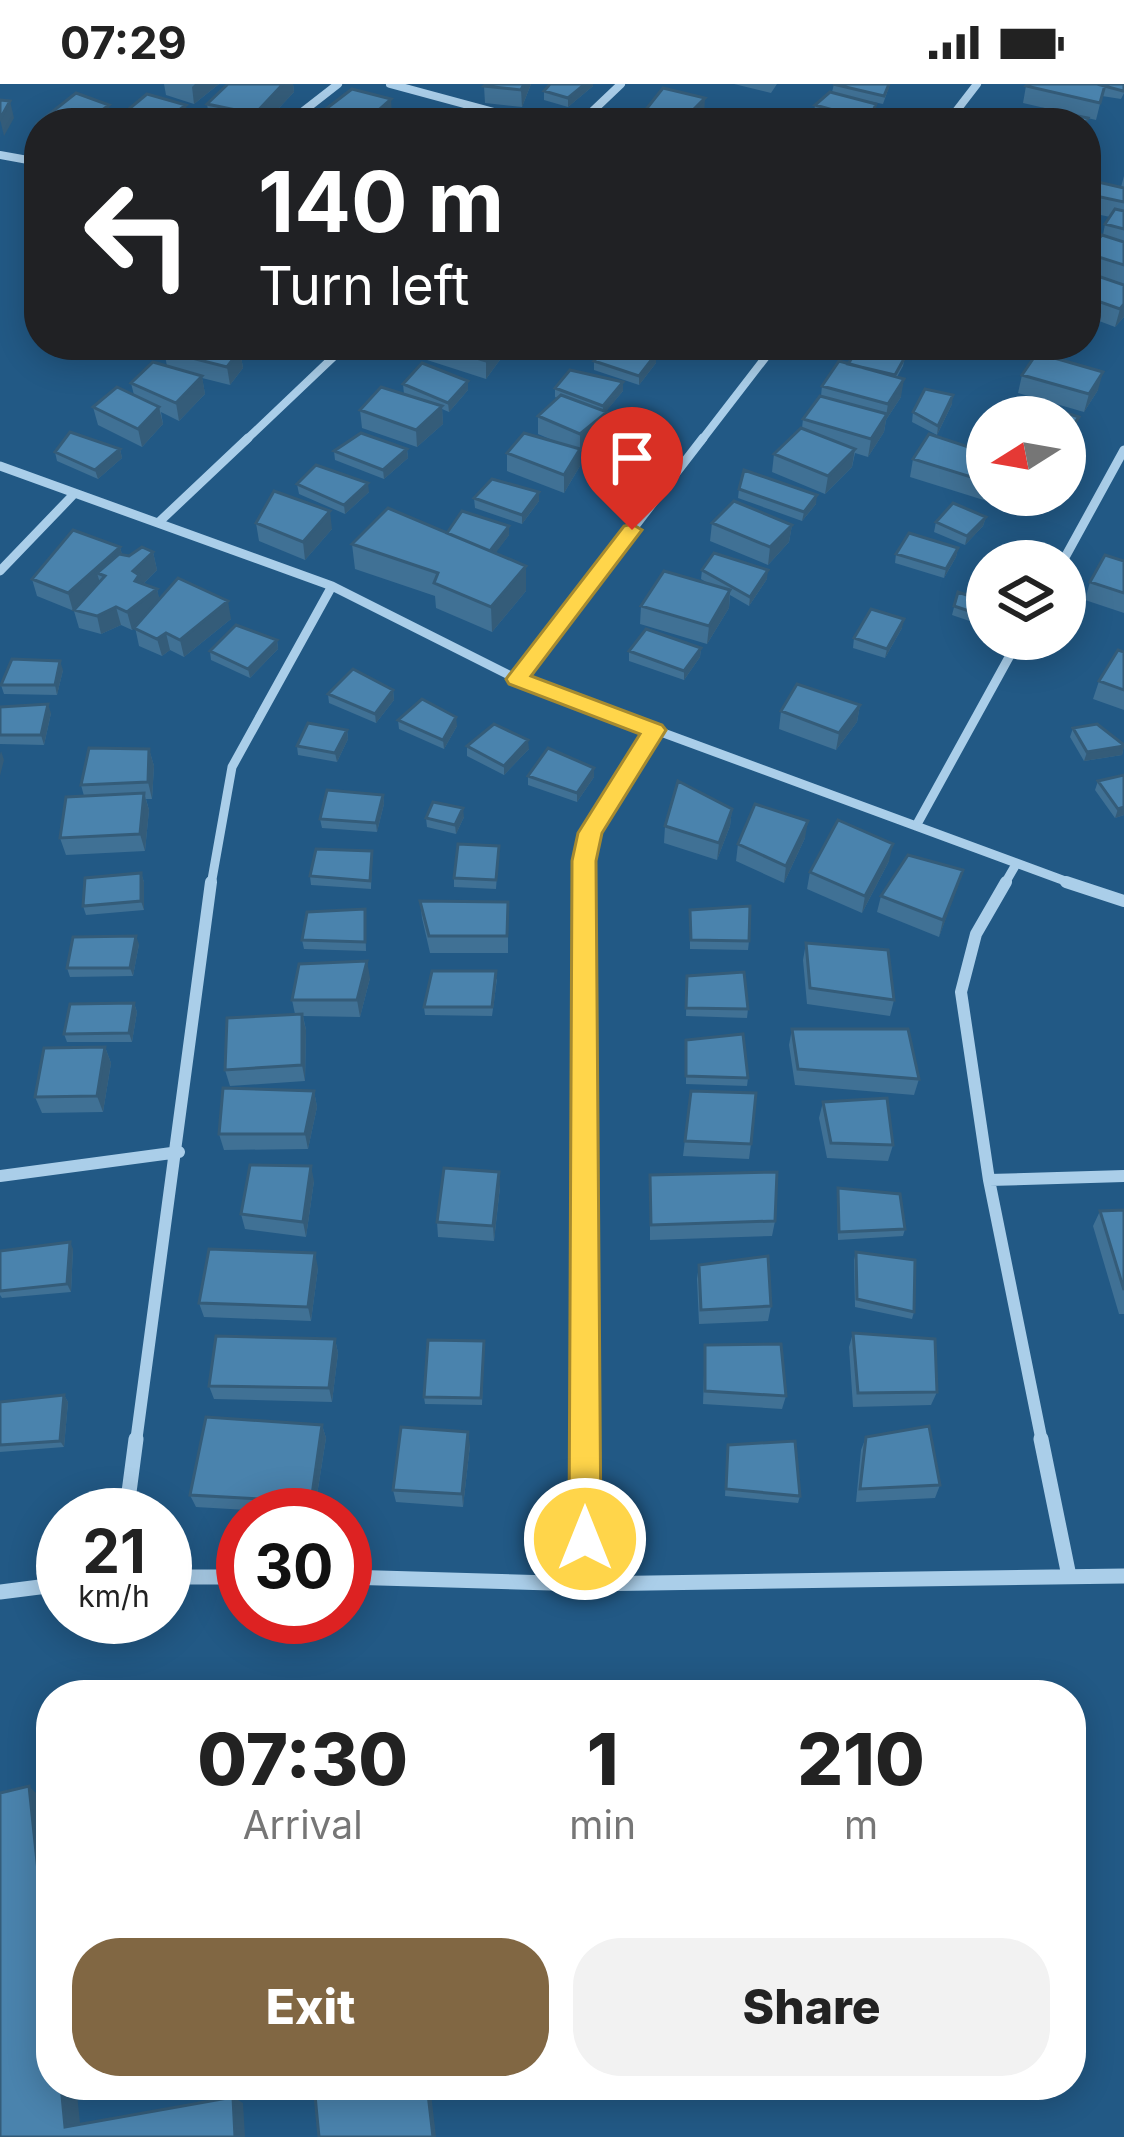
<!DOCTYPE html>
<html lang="en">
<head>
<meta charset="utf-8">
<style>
  body { margin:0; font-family:Inter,sans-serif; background:#f2f2f2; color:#222; height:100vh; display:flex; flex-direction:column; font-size:45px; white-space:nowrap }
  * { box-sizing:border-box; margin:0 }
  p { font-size:39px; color:#767676 }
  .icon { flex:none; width:66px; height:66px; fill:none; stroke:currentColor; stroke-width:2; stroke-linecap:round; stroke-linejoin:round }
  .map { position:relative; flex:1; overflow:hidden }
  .side { position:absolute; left:36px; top:1596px; width:1050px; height:420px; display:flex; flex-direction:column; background:#fff; border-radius:48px; box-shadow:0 6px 30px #0003 }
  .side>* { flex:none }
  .top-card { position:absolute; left:24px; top:24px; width:1077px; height:252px; border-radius:48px; box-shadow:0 6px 30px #0003; background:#202124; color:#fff; overflow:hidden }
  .needle { width:78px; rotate:259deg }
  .fabs { position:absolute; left:966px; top:312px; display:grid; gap:24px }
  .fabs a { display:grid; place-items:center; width:120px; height:120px; border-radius:50%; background:#fff; box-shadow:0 6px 30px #0003; font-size:60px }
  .speed { position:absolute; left:36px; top:1404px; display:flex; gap:24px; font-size:60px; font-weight:700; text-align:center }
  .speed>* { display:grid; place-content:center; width:156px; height:156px; border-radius:50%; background:#fff; box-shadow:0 6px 30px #0003; line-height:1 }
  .speed small { font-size:30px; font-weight:400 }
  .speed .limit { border:18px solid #d22; background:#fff; color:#111 }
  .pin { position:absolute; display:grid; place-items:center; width:102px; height:102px; color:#fff; margin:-123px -51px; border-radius:50% 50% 50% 0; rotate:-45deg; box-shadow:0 0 12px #0007 }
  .pin .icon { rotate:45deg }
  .me { position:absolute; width:132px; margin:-66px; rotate:0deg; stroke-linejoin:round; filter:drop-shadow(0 0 9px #0008) }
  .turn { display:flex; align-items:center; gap:42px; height:252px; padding:0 36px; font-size:54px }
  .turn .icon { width:156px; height:156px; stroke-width:2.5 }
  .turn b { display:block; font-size:84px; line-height:102px }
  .eta { display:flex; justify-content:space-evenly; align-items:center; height:204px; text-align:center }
  .eta b { font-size:72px; font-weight:800; line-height:84px }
  .cta { display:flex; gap:24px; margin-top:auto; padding:24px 36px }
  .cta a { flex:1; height:138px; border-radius:48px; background:#816743; color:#fff; font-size:48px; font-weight:800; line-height:138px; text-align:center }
  .cta a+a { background:#f2f2f2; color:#222 }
  .status { display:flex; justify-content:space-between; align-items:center; height:84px; padding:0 60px; background:#fff; direction:ltr }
  .status svg { height:33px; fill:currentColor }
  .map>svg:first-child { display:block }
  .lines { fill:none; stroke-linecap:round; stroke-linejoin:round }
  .street-far3 { stroke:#aacee9; stroke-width:8 }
  .street-far2 { stroke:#aacee9; stroke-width:9 }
  .street-far1 { stroke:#aacee9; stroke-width:12 }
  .street { stroke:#aacee9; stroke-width:15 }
  .wall { fill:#407195 }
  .shaded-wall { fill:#345c79 }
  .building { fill:#4a83ad; stroke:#345c79; stroke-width:3 }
  .route { fill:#ffd54a; stroke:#a68a30; stroke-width:3 }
</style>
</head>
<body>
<div class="status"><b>07:29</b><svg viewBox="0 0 49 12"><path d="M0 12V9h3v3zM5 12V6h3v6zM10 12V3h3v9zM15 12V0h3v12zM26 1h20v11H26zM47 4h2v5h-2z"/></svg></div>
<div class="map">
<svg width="1124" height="2053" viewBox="0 0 1124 2053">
  <rect width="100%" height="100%" fill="#225985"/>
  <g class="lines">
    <path class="street-far3" d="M390,0L535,39
      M288,39L338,0
      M580,39L621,0
      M947,39L977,0
      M0,71L39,78
      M245,357L346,261
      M701,357L775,261"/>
    <path class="street-far2" d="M0,382L332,502L517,595L1076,801
      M158,439L248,354
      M1063,477L1124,366
      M0,487L73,411
      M517,595L703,354
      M916,742L1019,555
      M211,801L232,683L332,502
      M584,801L590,749L654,646
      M1004,801L1015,782"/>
    <path class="street-far1" d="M584,798L585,1358
      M1006,798L976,850L961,908L989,1096L1042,1358
      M1066,798L1124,817
      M0,1092L179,1068
      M989,1096L1124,1092
      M136,1358L211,798"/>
    <path class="street" d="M585,1355V1500
      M1041,1355L1069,1492
      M126,1431L136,1355
      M165,1493H243
      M345,1493L585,1500L1124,1492
      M0,1508L63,1500"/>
  </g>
  <path class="wall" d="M164,0H219L194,20L166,11Z
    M228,0H293L294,8L265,39H221L210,37L207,20Z
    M486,0H531L522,23L485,19L484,2Z
    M550,0H593V2L568,23L544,16V7Z
    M734,0H777L771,9Z
    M834,0H890L883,20L853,14L875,28L870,39H846L814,30L815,21L832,8Z
    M1124,0V9L1121,15L1102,12L1096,36L1023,19L1026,2Z
    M704,31L696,39H639L640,33Z
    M1124,92V200L1091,189L1124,201V233L1115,243L1086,232V168L1103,151L1105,140L1110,133L1087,128L1091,111L1121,103Z
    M169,261H248L244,266L231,261L240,266L243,284L230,301L202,294L205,310L179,337L161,328L163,340L142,363L98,341L93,323L134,311L131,299L167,282L164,267Z
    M423,261H515L511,266L502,263V273L486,295L424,275Z
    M636,261H671L666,272Z
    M896,261H918L913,267Z
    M1006,261H1034L1027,271L1006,263Z
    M905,273L903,282L897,293L901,313L886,336L884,348L868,373L855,369L852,383L825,410L772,388L774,370L802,344L803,335L821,312L822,302L848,280Z
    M594,277L656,279L639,301L594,286Z
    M1022,291L1098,306L1084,328L1018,309Z
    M468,297V306L449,328L442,325L443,340L417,363L362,344L360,326L404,310L403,300Z
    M623,298V307L606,327L607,346L580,367V382L564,409L507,387V369L557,358L538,350V332L557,314L555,313V304Z
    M952,320L937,351L912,338L913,328Z
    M987,349V411H994L990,418L910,393L913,375L976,366Z
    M120,365L122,374L98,395L57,377L55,368Z
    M407,365L408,374L384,395L335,376L334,367Z
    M297,400L369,408L345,430L299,410Z
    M739,405L816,420L802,437L738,414Z
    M474,414L539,417L522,440L475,424Z
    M986,433L983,442L965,461L934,448L936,438Z
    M256,439L332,445L305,476L259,457Z
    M712,439L792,441L789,458L768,481L710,457Z
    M509,442V451L495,469L526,482V507L492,548L436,524L435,512L355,485L352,460Z
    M120,463L122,471L129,472L153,468L157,486L143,500L157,505L159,515L231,535L184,573L170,566L162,572L139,562L135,543L132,546L121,541L101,550L79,544L74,527L37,512L32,495Z
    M958,464L956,473L944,494L895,479L896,470Z
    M1124,477V529L1085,516L1090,498Z
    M702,486L767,495L749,522L730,511L729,524L707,560L640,540L641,522L709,500L701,495Z
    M958,508L987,518V543L952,531Z
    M902,544L885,574L853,564L854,554Z
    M277,556L278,565L250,594L211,576L210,567Z
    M701,564L700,573L684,596L629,577V567Z
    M1124,568V626L1093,615L1099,597Z
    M63,586L57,611L4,610L1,601Z
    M393,606L394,616L376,639L329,619L328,610Z
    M860,621L857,638L836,666L779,645L781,627Z
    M0,623L51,629L44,661L0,660Z
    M398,636L457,642L444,665L399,645Z
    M1073,644L1124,661L1122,671L1084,677L1070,653Z
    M347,646L348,655L337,678L298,671L297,662Z
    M467,662L529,665L504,691L467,672Z
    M149,665L154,682L152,715H146L149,726L145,767L66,771L60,754L84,712L81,701Z
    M528,692L594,693L577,718L528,701Z
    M1098,697L1124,731L1115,734L1095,706Z
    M383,711L384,720L377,748L322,744L320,735Z
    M732,725L730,742L717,776L664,759L665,742Z
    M464,733L456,750L427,743L426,734Z
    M805,754L784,799L736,777L738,760Z
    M499,762L496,805L454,803V794Z
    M372,767L371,805L311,801L310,792Z
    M889,777L862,829L807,805L810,788Z
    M963,786L939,853L877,828L881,812Z
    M141,789L144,798V826L86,831L83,822Z
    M420,817L508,818V869H430L422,834Z
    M365,825L366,867L304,865L302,856Z
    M690,826L749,857L748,866L690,865Z
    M806,859L894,916L890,932L807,920L803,876Z
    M139,860L133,892L70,893L67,884Z
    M687,892L748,925L747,934L686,932Z
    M370,894L360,933L303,932L306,946L305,997L230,1002L225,986L295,930L292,916Z
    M497,895L492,932L425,931L424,923Z
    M134,919L137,928L132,958H67L64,950Z
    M792,945L919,995L914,1011L795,1001L789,961Z
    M686,956L748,994L747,1002L686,1000Z
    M105,963L111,979L103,1028L42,1029L35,1013Z
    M314,1007L317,1023L308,1065L224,1066L219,1050Z
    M691,1007L751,1060L749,1075L683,1072Z
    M823,1018L893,1061L888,1077L827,1074L819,1034Z
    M650,1091L775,1137L772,1152L650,1156Z
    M314,1097L306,1153L245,1145L241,1130Z
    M500,1103L494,1157L438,1153L437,1138Z
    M838,1104L905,1145L903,1152L838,1156L837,1112Z
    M1124,1126V1230H1119L1093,1142L1100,1127Z
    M73,1165L71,1208L2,1214L0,1211V1167Z
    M856,1168L914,1228L912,1235L855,1223L854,1176Z
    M699,1181L771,1222L768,1237L699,1240L697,1195Z
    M318,1184L311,1237L204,1233L199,1219Z
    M853,1249L937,1308L931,1321L853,1323L849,1263Z
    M335,1255L338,1269L332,1318L214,1315L209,1302Z
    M484,1257L482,1321L425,1320L424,1313Z
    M705,1261L786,1312L782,1325L703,1320Z
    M64,1311L68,1318L64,1363L0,1368V1318Z
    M322,1341L326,1354L314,1430L196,1423L190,1411Z
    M866,1353L940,1401L935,1414L856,1418L861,1366Z
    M470,1361L463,1423L396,1418L393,1406Z
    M728,1361L800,1412L798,1419L725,1412Z"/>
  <path class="shaded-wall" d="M195,0H219L194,20L192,3Z
    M283,0H293L294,8L265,39H256L255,30Z
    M524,0H531L522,23L521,6Z
    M585,0H593V2L568,23V14Z
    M705,14L704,31L696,39H680Z
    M391,15L392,32L384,39H364Z
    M10,17L14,34L4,52L0,35Z
    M109,21L112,39H85Z
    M186,21L188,39H161Z
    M1124,220V233L1115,243L1120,225Z
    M497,261H502V273L486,295V277Z
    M240,266L243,284L230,301L227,283Z
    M656,270V279L639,301V292Z
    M1103,288L1098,306L1084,328L1089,310Z
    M202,292L205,310L179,337L176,319Z
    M904,295L901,313L886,336L884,348L868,373L871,355L886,332L888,320Z
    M468,297V306L449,328L448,319Z
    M623,298V307L603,331V322Z
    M953,311L952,320L937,351L938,342Z
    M442,322L443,340L417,363L416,346Z
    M159,323L163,340L142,363L138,345Z
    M607,328V346L580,367V382L564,409V391L580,366V350Z
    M1079,333L1076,342L1065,357L1066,351Z
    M120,365L122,374L98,395L95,386Z
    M407,365L408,374L384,395L383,386Z
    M855,365L852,383L825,410L828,392Z
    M368,399L369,408L345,430L344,421Z
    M539,408V417L522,440V431Z
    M817,411L816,420L802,437L804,428Z
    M330,427L332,445L305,476L303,458Z
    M986,433L983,442L965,461L967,452Z
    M792,441L789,458L768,481L770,463Z
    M509,442V451L489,478V469Z
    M120,463L125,481L105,492L97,489L101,502L73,527L68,509Z
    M958,464L956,473L944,494L946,485Z
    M153,468L157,486L141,502L140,515L133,487Z
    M526,482V507L492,548L491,523Z
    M768,486L767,495L749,522L750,513Z
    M157,505L161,522L132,546L127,528Z
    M730,506L729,524L707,560L709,542Z
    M228,517L231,535L184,573L180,556Z
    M116,523L121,541L101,550L97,532Z
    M904,535L902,544L885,574L887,565Z
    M166,549L170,566L162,572L157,555Z
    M277,556L278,565L250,594L248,585Z
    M701,564L700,573L684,596V587Z
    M60,577L63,586L57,611L55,601Z
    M393,606L394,616L376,639L375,630Z
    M48,620L51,629L44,661L41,651Z
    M860,621L857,638L836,666L839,649Z
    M456,633L457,642L444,665L443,656Z
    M347,646L348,655L337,678L335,669Z
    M528,656L529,665L504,691V682Z
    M1124,662L1122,671L1084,677L1087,668Z
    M149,665L154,682L152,715L148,698Z
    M1,667L4,676L0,692V671Z
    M594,684V693L577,718V709Z
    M144,709L149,726L145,767L140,750Z
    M383,711L384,720L377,748L376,739Z
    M1124,723V731L1115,734L1118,725Z
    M463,724L464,733L456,750L455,741Z
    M732,725L730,742L717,776L719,759Z
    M808,737L805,754L784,799L786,782Z
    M893,760L889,777L862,829L865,812Z
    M963,786L958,803L939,853L943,836Z
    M141,789L144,798V826L141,817Z
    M136,852L139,860L133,892L130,884Z
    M367,877L370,894L360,933L357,916Z
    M134,919L137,928L132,958L129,949Z
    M302,930L306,946L305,997L302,981Z
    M105,963L111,979L103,1028L97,1012Z
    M314,1007L317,1023L308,1065L305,1050Z
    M311,1082L314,1097L306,1153L303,1138Z
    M499,1088L500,1103L494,1157L493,1142Z
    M70,1158L73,1165L71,1208L67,1200Z
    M315,1169L318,1184L311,1237L308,1223Z
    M335,1255L338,1269L332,1318L329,1304Z
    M64,1311L68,1318L64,1363L60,1357Z
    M322,1341L326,1354L314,1430L311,1418Z
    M468,1348L470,1361L463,1423L462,1410Z
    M29,1702L44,1717L51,1777V1910Z
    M61,2001H76L81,2048L65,2043Z
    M427,2001H430L436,2053H433Z
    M233,2013L243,2019L245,2053H235Z"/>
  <path class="building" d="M228,0H283L255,30L207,20Z
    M486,0H524L521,6L484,2Z
    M550,0H585L568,14L544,7Z
    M833,0H889L884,12Z
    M1028,0H1097L1105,1L1100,19L1026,2Z
    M1097,0H1124V5L1123,7Z
    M663,4L705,14L680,39H661L640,33Z
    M352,5L391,15L364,39H327L314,34Z
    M830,8L876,20L869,36L815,21Z
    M76,9L109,21L85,39H38Z
    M147,10L186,21L161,39H112Z
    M0,16L10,17L0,35Z
    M1042,25L1088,34L1085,39H1044L1034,37Z
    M808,31L842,39H802Z
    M1098,98L1124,104V118L1091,111Z
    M1115,125L1124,127V145L1105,140Z
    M1102,151L1124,158V181L1086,169Z
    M1086,188L1124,201V220L1120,225L1086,213Z
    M169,261H230L240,266L227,283L164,267Z
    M434,261H497L486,277Z
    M609,261H626L656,270L639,292L594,277Z
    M860,262L905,273L895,291L848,280Z
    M1037,269L1103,288L1089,310L1022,291Z
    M839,277L904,295L888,320L822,302Z
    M153,278L202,292L176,319L131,299Z
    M422,279L468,297L448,319L403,300Z
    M570,286L623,298L603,322L555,304Z
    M117,303L159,323L138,345L93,323Z
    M381,303L442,322L416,346L360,326Z
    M925,305L953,311L938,342L913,328Z
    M561,311L607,328L580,350L538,332Z
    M820,312L887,330L871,355L803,335Z
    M1023,315L1079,333L1066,351L1065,333L1010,332Z
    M801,344L855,365L828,392L774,370Z
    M70,348L120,365L95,386L55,368Z
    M361,349L407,365L383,386L334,367Z
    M524,349L580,365L564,391L507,369Z
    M986,349H987V369L976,366Z
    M929,350L987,369V398L913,375Z
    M316,381L368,399L344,421L297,400Z
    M744,386L817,411L804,428L739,405Z
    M492,395L539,408L522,431L474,414Z
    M274,407L330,427L303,458L256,439Z
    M734,417L792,441L770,463L712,439Z
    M953,419L986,433L967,452L936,438Z
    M388,424L526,482L491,523L434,499L438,489L352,460Z
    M462,427L509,442L490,467L447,449Z
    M73,446L120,463L68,509L32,495Z
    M909,449L958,464L946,485L896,470Z
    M142,463L153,468L133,487L139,491L135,497L157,505L127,528L116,523L97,532L74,526L105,492L97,489L119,470L129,472Z
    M714,469L768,486L750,513L702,486Z
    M1105,471L1124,477V509L1090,498Z
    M664,487L730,506L709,542L641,522Z
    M178,494L228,517L180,556L166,549L157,555L134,544Z
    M958,508L987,518V533L954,522Z
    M871,525L904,535L887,565L854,554Z
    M236,541L277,556L248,585L210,567Z
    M646,545L701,564L684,587L629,567Z
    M1118,566L1124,568V606L1099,597Z
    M12,575L60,577L55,601H1Z
    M353,585L393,606L375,630L328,610Z
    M797,600L860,621L839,649L781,627Z
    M422,615L456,633L443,656L398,636Z
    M48,620L41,651H0V623Z
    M308,639L347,646L335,669L297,662Z
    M494,640L528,656L504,682L467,662Z
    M1097,640L1124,661V662L1087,668L1073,644Z
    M89,664L149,665L148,698L81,701Z
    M548,664L594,684L577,709L528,692Z
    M1124,691V723L1118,725L1098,697Z
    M678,697L732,725L719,759L665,742Z
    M327,706L383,711L376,739L320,735Z
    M144,709L140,750L60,754L66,713Z
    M433,718L463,724L455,741L426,734Z
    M755,720L808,737L786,782L738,760Z
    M838,736L893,760L865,812L810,788Z
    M458,760L499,762L496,796L454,794Z
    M316,765L372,767L370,797L310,792Z
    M908,771L963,786L943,836L881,812Z
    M141,789V817L83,822L85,794Z
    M420,817L508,818L507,852H429Z
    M750,822L749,857L691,856L690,826Z
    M365,825V858L302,856L307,828Z
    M136,852L130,884H67L73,853Z
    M806,859L888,866L894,916L810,904Z
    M367,877L357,916H292L299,880Z
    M432,887H496L492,923H424Z
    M744,888L748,925L686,924L687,892Z
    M134,919L129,949L64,950L70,920Z
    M302,930V981L225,986L227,934Z
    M792,945H908L919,995L798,985Z
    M743,950L748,994L686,992V956Z
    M105,963L97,1012L35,1013L44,964Z
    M223,1004L314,1007L305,1050H219Z
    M691,1007L756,1009L751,1060L685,1057Z
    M887,1014L893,1061L831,1059L823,1018Z
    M250,1081L311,1082L303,1138L241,1130Z
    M444,1084L499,1088L493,1142L437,1138Z
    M777,1088L775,1137L651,1141L650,1091Z
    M838,1104L900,1110L905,1145L839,1148Z
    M1124,1126V1206L1100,1127Z
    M70,1158L67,1200L0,1207V1167Z
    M209,1165L315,1169L308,1223L199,1219Z
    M856,1168L915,1176L914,1228L857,1215Z
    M768,1172L771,1222L701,1226L699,1181Z
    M853,1249L935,1255L937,1308L858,1309Z
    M216,1252L335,1255L329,1304L209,1302Z
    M428,1256L484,1257L481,1314L424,1313Z
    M781,1260L786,1312L705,1307V1261Z
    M64,1311L60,1357L0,1361V1318Z
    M206,1333L322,1341L311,1418L190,1411Z
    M929,1342L940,1401L860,1405L866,1353Z
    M401,1343L468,1348L462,1410L393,1406Z
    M795,1357L800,1412L726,1405L728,1361Z
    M29,1702L51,1910V2001H61L65,2043L233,2013L235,2053H0V1709Z
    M314,2001H427L433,2053H319Z"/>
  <path class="route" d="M632,440L642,446L531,592L662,641L666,646L602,749L596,777L601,1455L596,1466L585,1470L574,1466L569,1455L572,777L578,749L640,650L509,600L506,595L624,442Z"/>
</svg>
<div class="fabs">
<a><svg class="needle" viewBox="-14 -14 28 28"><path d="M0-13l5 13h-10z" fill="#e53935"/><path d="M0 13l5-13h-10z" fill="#767676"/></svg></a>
<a><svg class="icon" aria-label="layers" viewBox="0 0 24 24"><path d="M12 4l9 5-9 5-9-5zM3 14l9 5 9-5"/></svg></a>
</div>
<div class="speed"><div>21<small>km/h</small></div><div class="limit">30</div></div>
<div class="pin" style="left:632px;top:446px;background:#d93025"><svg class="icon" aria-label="arrive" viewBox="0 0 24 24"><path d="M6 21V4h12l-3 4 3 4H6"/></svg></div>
<svg class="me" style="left:585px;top:1455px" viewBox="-20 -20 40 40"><circle r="17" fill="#ffd54a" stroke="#fff" stroke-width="3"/><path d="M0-11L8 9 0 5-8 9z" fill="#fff"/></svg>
<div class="top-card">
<div class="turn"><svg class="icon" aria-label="left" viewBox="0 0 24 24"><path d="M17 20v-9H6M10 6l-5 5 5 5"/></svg><div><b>140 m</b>Turn left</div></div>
</div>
<section class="side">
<div class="eta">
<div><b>07:30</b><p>Arrival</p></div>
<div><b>1</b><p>min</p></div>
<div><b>210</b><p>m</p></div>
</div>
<div class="cta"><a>Exit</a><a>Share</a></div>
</section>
</div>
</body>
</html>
